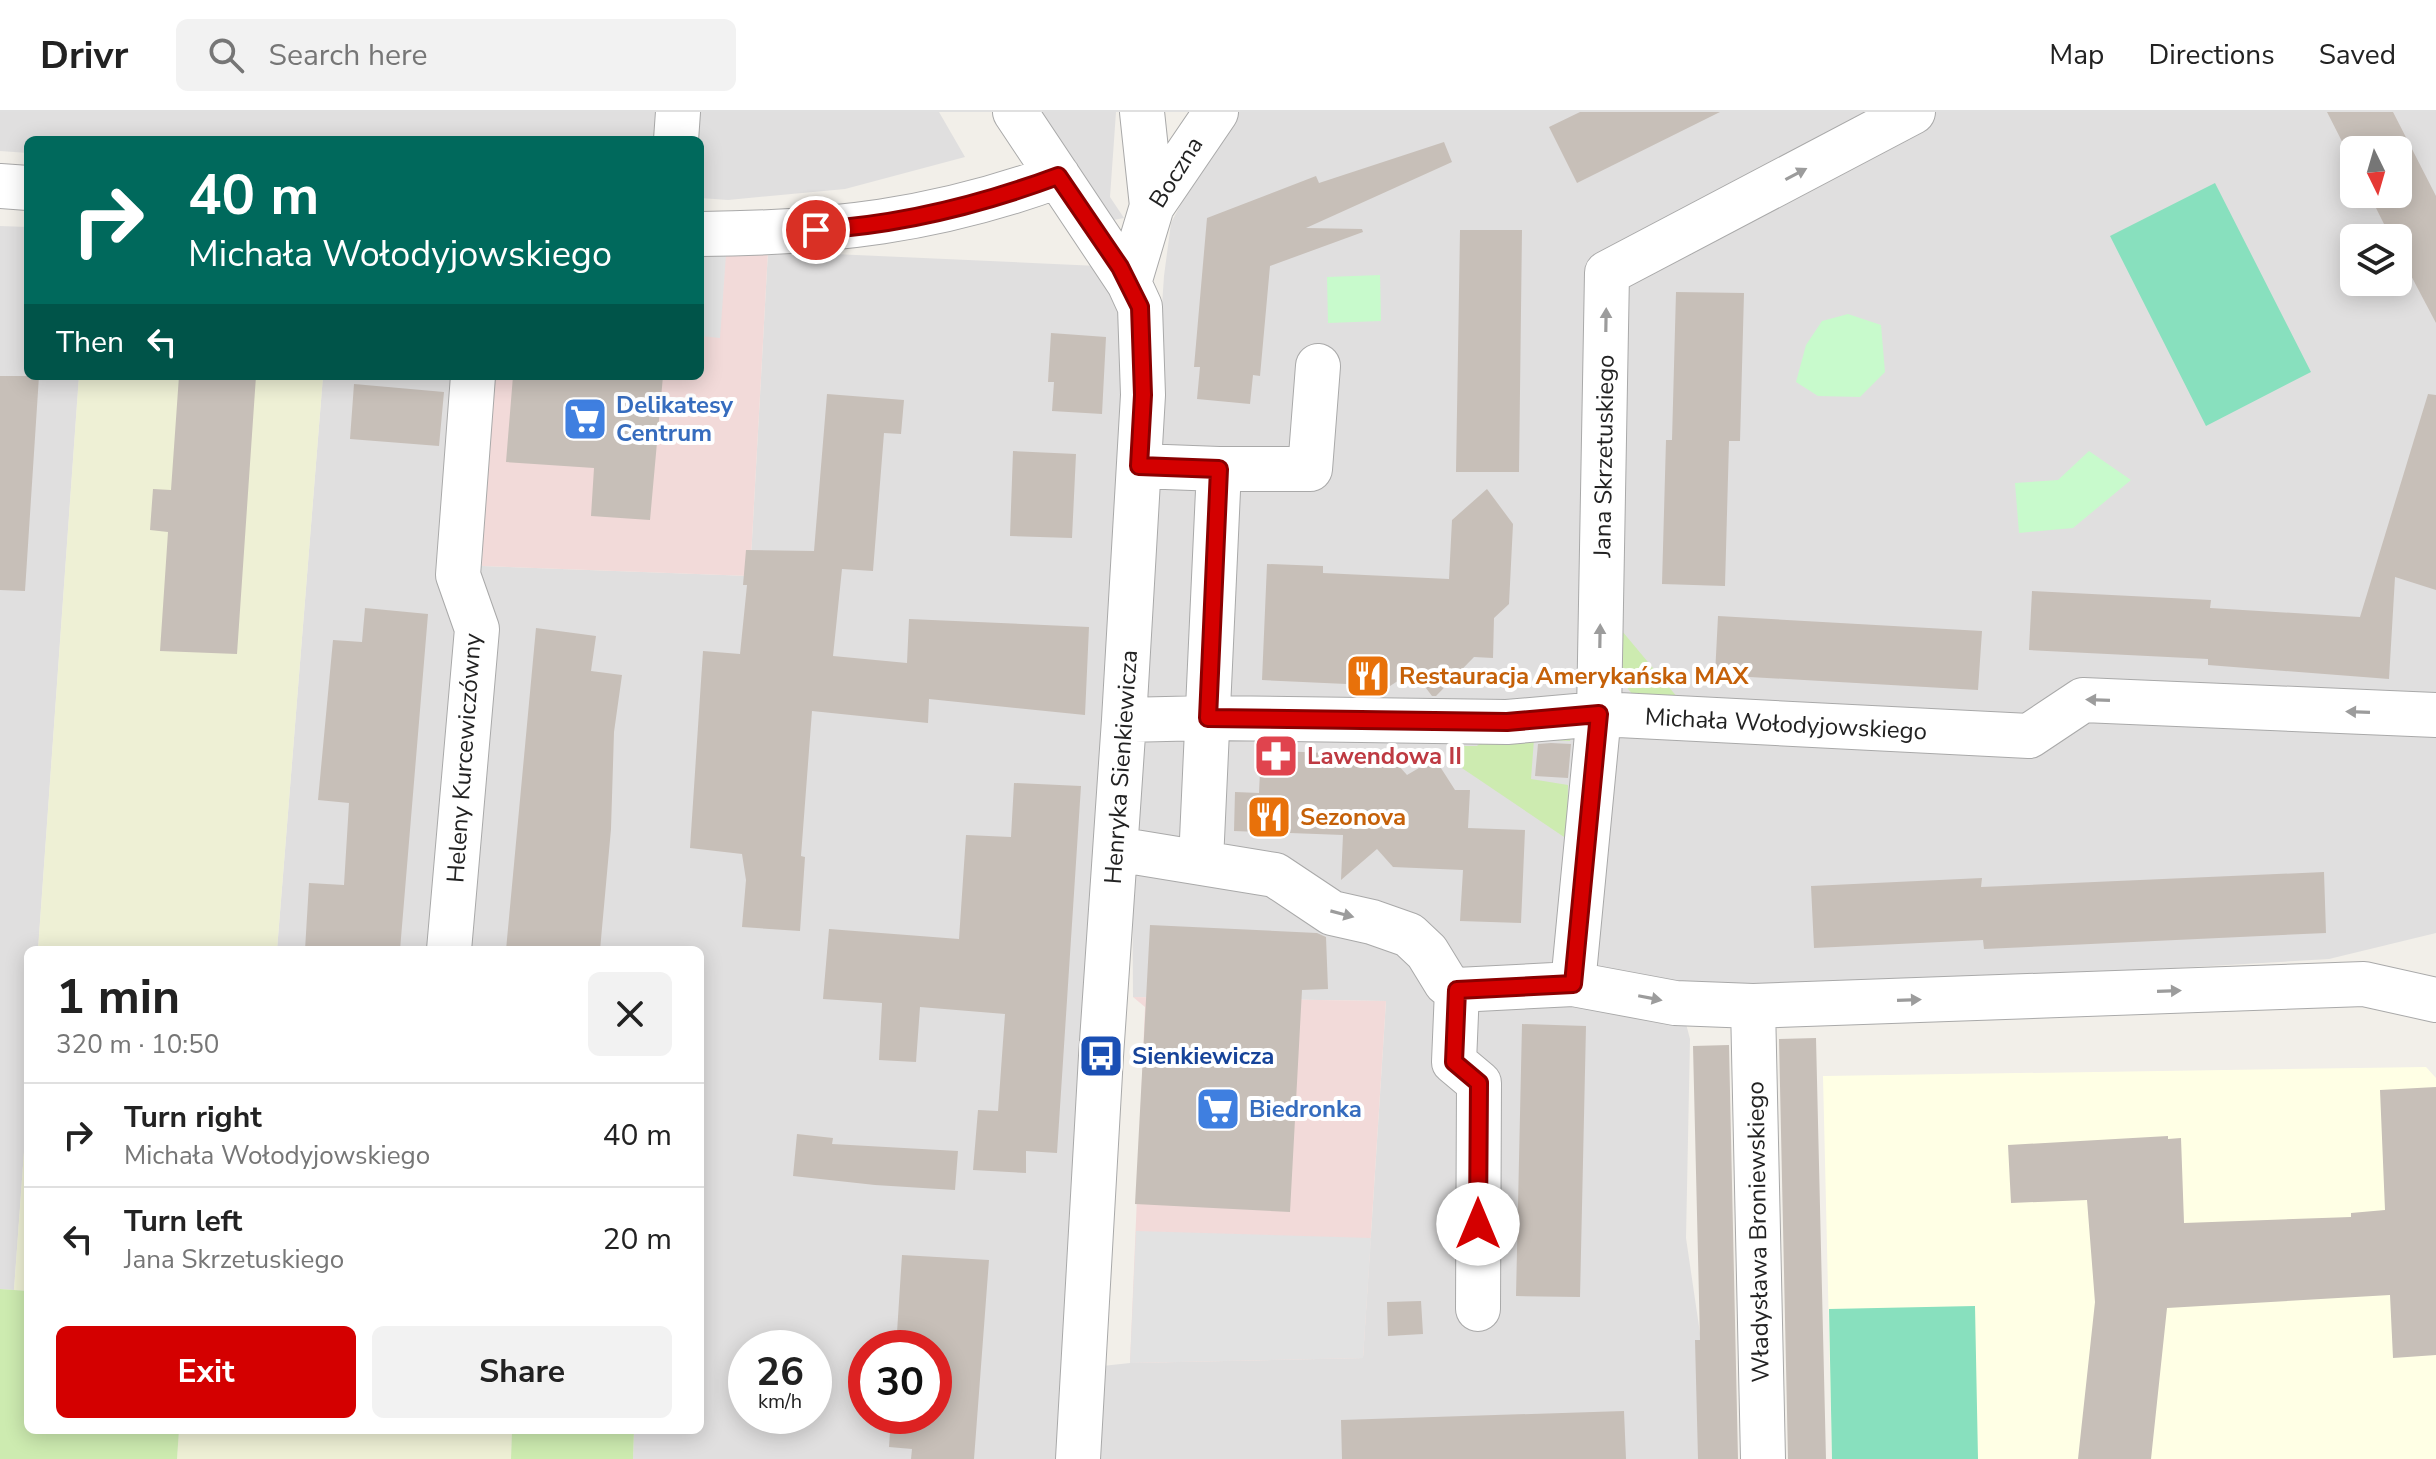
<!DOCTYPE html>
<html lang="en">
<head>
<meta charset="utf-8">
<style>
  body { margin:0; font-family:"Nunito Sans",sans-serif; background:#f2f2f2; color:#222; height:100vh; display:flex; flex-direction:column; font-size:30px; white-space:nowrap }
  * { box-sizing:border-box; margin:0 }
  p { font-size:26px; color:#767676 }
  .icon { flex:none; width:44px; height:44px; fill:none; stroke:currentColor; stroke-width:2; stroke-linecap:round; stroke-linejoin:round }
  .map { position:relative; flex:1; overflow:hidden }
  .drawer { position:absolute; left:24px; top:834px; width:680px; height:488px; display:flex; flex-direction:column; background:#fff; border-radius:12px; box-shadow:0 4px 20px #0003 }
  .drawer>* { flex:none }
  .guide { position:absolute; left:24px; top:24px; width:680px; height:244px; border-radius:12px; box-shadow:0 4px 20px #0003; background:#00695c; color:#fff; overflow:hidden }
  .needle { width:52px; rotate:175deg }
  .fabs { position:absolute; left:2340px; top:24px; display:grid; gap:16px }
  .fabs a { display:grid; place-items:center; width:72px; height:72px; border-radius:12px; background:#fff; box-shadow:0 4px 20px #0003; font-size:40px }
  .speed { position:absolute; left:728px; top:1218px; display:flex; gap:16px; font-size:40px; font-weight:700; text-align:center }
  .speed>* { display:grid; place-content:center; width:104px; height:104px; border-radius:50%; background:#fff; box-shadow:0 4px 20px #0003; line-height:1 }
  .speed small { font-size:20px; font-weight:400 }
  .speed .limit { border:12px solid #d22; background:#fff; color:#111 }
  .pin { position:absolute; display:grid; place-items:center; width:68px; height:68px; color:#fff; margin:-34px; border:4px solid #fff; border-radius:50%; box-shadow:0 2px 8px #0007 }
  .me { position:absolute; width:88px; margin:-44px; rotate:0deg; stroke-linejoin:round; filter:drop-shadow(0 0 6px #0008) }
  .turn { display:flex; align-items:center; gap:28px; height:168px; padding:0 32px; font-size:36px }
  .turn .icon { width:104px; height:104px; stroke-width:2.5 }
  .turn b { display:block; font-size:56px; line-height:68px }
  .then { display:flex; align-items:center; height:76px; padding:0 32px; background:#0003; gap:16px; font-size:30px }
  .round { display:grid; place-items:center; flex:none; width:84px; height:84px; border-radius:12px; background:#f2f2f2 }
  .headline { display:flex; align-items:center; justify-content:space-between; height:136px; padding:0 32px }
  h1 { font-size:48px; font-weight:700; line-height:60px }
  .primary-button { display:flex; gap:16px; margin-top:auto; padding:16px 32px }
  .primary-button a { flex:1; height:92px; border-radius:12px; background:#d40000; color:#fff; font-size:32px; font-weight:700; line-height:92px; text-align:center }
  .primary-button a+a { background:#f2f2f2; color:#222 }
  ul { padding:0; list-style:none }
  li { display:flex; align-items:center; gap:24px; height:104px; padding:0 32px; border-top:2px solid #e0e0e0 }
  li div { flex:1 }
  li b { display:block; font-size:30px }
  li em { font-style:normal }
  header { display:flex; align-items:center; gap:48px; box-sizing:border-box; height:112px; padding:0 40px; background:#fff; border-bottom:2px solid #e0e0e0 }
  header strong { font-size:38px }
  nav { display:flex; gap:44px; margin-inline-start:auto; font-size:28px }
  .search { width:560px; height:72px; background:#f2f2f2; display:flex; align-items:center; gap:20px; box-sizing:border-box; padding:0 28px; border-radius:12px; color:#767676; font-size:30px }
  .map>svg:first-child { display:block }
  .residential { fill:#e0dfdf; fill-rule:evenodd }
  .commercial { fill:#f2dad9 }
  .education { fill:#ffffe5 }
  .farmland { fill:#eef0d5 }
  .grass { fill:#cdebb0 }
  .park { fill:#c8facc }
  .pitch { fill:#88e0be }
  .parking { fill:#e2e2e2 }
  .building { fill:#c7bfb8 }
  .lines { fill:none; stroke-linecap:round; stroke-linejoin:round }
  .minor-casing { stroke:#a9a9a9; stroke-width:46 }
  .minor { stroke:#fff; stroke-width:44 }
  .oneway { fill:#9c9c9c }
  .route-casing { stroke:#8a0000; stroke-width:20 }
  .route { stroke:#d40000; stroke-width:14 }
  .labels { text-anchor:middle; stroke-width:8; stroke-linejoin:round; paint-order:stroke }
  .street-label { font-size:24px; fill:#222; stroke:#fff }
  .shop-label { font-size:24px; font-weight:bold; fill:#366cbe; stroke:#fff; text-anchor:start }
  .food-label { font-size:24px; font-weight:bold; fill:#c56008; stroke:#fff; text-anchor:start }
  .health-label { font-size:24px; font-weight:bold; fill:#be3a42; stroke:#fff; text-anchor:start }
  .transit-label { font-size:24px; font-weight:bold; fill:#164399; stroke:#fff; text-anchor:start }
</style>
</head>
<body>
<header>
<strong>Drivr</strong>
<div class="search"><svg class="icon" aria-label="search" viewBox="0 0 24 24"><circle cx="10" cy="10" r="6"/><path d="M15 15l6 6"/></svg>Search here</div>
<nav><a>Map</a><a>Directions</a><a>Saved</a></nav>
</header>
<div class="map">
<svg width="2436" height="1347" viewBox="0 0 2436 1347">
  <rect width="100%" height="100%" fill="#f2efe9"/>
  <path class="residential" d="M0,0H939L965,45L845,77L728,88L700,86V28H28V41L0,39Z
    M1015,0H1116L1110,85L1124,106L1103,110Z
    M1239,0H2436V821L2329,847L1679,885L1690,927L1686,1126L1701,1228L1700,1347H633L634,1318H700V838H277L323,264H473L459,462L482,454L750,464L768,139L1120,155L1129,171L1084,1256L1130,1251L1363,1246L1386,889L1133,885L1132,736L1156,282L1164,164L1171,111L1221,15ZM2354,38H2398V82H2354ZM2354,126H2398V170H2354ZM746,1236H814V1304H746ZM866,1236H934V1304H866Z
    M0,114L28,115V264H79L38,838H28V984L14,1178L0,1177Z"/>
  <path class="commercial" d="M768,139L750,464L482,454L489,264H700V142Z
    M1133,885L1386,889L1363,1246L1130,1251L1145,895Z"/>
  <path class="education" d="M2426,955L2436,966V1347H1832L1823,964Z"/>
  <path class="farmland" d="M79,264H323L277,838H38Z
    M28,984V1179L14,1178Z
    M179,1318H512L511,1347H177Z"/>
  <path class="grass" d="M1617,513L1678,586C1668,586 1655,590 1645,588C1615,582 1618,536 1617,513Z
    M1572,620L1570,629L1534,627L1531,667L1568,673L1567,727L1447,646L1449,634H1477L1483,628Z
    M0,1177L28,1179V1318H179L177,1347H0Z
    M512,1318H634L633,1347H511Z"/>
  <path class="park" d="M1380,163L1381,209L1328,211L1327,165Z
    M1848,202L1881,213L1885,260L1860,285L1818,284L1796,270L1806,233L1822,209Z
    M2089,339L2131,368L2073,416L2019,421L2015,371L2058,368Z"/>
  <path class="pitch" d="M2215,71L2311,260L2206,314L2110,124Z
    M1975,1194L1978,1347H1832L1829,1197Z"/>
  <path class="parking" d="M700,142L726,143L720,226L700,224Z
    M1136,1119L1371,1126L1363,1246L1130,1251Z"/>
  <path class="building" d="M1580,0H1720L1577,71L1549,15Z
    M2327,0H2393L2436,84V211L2398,139V126H2391L2369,82H2398V38H2354V53Z
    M1444,30L1452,50L1306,116L1362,117L1363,120L1270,154L1260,264L1253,263L1250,292L1197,287L1200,255H1194L1207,106L1316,64L1319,71Z
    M1460,118H1522L1519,360H1456Z
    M1676,180L1744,181L1740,329H1729L1725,474L1662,472L1666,328H1672Z
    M1051,221L1106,225L1102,302L1052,299L1054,270H1048Z
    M0,264H39L25,479L0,478Z
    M179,264H256L237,542L160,539L168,420L150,418L153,377L171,378Z
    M513,264H663L650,408L591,404L594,356L506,350Z
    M354,272L444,280L439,334L350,327Z
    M827,282L904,288L901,322L884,321L873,459L842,457L833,544L907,551L909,507L1089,515L1085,603L929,587L928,611L812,599L801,744L805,745L800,819L742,815L746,768L742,742L690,736L703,539L740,542L747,473H743L746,438L814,439Z
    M2428,282L2436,283V478L2395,465L2389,567L2208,553V547L2029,538L2032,479L2211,488L2210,496L2360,505Z
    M1013,339L1076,342L1072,426L1010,424Z
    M1487,377L1513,412L1509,492L1494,506L1493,546L1474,545L1436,584H1432L1413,559L1390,574L1262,568L1267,452L1323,454V461L1449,467L1452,408Z
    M365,496L428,502L400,838H305L309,771L344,773L349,691L318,688L333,528L362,530Z
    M1718,504L1982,519L1978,578L1715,563Z
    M536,516L596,524L591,559L622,563L614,620L611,717L600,838H506Z
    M1551,631L1571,632L1568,666L1535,664L1538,632Z
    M1261,638L1390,644L1407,663L1424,653H1439L1455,678H1470L1468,716L1525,718L1521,811L1460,809L1463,758L1393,755L1377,737L1341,768L1343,723L1234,719L1235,680L1259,681Z
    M1014,671L1081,674L1057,1041L1026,1039V1061L973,1058L978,998L998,999L1005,902L920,895L916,950L879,948L882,891L823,887L829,817L959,827L966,723L1011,725Z
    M2324,760L2326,821L1984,837L1983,828L1814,836L1811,774L1982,766L1981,775Z
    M1150,813L1317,821L1326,825L1328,877L1302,878L1290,1100L1135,1092Z
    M1522,912L1586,914L1580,1185L1516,1184Z
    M1816,926L1826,1347H1788L1779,927Z
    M1729,933L1738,1347H1698L1695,1228H1700L1693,934Z
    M2436,975V1243L2393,1246L2390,1183L2167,1196L2151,1347H2078L2095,1190L2087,1088L2011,1091L2008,1033L2168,1024V1027L2181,1026L2184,1111L2351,1105V1101L2385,1098L2380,978Z
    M797,1022L833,1026L832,1032L958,1039L955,1078L875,1073L793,1064Z
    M902,1143L989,1148L974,1347H911L912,1337L889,1335L891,1304H934V1236H896Z
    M1421,1189L1423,1222L1388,1224L1387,1190Z
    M1624,1299L1626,1347H1342L1341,1308Z"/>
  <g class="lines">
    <g class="minor-casing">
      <path id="minor" d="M1015,0L1129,171L1140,195L1143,283L1124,608L1101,944L1078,1347
        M1142,0L1152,94
        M676,28L678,0
        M0,74L28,76
        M700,122C829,121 936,109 1058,64
        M1129,171L1152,94L1216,0
        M1139,354L1219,357L1201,749
        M1219,357H1310L1318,254
        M1124,608L1208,606L1507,610L1599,602L2029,624L2083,588L2436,603
        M1116,737L1275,763L1332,801L1372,810L1409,823L1427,840L1446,871L1457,878L1573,872L1675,891L1753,894L2364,872L2436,888
        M449,838L477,517L458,463L473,264
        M1573,872L1599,602L1607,161L1913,0
        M1457,878L1454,950L1479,971L1478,1197
        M1753,894L1763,1347"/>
    </g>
    <use href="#minor" class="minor"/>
  </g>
  <defs><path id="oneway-solid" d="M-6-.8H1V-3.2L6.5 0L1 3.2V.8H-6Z" transform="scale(2)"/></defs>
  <g class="oneway">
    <use href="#oneway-solid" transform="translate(1796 62) rotate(-28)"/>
    <use href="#oneway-solid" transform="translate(1606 208) rotate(-89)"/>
    <use href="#oneway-solid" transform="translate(1600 524) rotate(-89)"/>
    <use href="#oneway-solid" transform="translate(2098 588) rotate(-178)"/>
    <use href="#oneway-solid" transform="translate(2358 600) rotate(-178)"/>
    <use href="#oneway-solid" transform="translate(1342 802) rotate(15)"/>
    <use href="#oneway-solid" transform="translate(2169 879) rotate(-2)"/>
    <use href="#oneway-solid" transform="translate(1650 886) rotate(11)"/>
    <use href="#oneway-solid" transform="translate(1909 888) rotate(-2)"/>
  </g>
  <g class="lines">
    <g class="route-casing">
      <path id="route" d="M816,118C899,113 980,93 1058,64L1120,155L1140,195L1143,283L1139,354L1219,357L1208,606L1507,610L1599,602L1573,872L1457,878L1454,950L1479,971L1478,1112"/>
    </g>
    <use href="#route" class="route"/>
  </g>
  <defs>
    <g id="supermarket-square" transform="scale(2.3)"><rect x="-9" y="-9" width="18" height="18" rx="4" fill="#3f7fe0" stroke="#fff"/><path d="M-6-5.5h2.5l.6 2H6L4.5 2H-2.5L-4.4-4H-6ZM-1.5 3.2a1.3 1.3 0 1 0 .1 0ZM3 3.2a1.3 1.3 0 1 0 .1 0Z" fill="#fff"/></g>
    <g id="restaurant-square" transform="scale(2.3)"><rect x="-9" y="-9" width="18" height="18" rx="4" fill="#e8710a" stroke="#fff"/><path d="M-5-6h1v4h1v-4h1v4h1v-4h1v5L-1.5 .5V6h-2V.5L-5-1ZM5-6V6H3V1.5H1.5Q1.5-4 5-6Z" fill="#fff"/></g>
    <g id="pharmacy-square" transform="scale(2.3)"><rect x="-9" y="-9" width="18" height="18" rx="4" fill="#e0444e" stroke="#fff"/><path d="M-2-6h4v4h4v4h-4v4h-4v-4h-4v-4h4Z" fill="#fff"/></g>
    <g id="bus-square" transform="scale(2.3)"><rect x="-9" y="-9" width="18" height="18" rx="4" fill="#1a4fb4" stroke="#fff"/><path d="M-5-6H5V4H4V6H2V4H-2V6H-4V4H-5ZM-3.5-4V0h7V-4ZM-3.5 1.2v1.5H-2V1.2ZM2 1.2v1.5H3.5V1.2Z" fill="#fff"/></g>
  </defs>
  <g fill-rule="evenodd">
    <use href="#supermarket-square" x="585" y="307"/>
    <use href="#restaurant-square" x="1368" y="564"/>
    <use href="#pharmacy-square" x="1276" y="644"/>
    <use href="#restaurant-square" x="1269" y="705"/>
    <use href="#bus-square" x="1101" y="944"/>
    <use href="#supermarket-square" x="1218" y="997"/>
  </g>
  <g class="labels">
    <g class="street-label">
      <text transform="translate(1176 60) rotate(-58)" y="8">Boczna</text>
      <text transform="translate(1604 344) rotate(-89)" y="8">Jana Skrzetuskiego</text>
      <text transform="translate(1786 612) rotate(3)" y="8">Michała Wołodyjowskiego</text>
      <text transform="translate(464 646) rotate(-86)" y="8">Heleny Kurcewiczówny</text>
      <text transform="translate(1121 655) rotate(-86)" y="8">Henryka Sienkiewicza</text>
      <text transform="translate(1758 1120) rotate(-91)" y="8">Władysława Broniewskiego</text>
    </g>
    <g class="shop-label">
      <text x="616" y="301">Delikatesy<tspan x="616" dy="28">Centrum</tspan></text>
      <text x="1249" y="1005">Biedronka</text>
    </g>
    <g class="food-label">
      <text x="1399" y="572">Restauracja Amerykańska MAX</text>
      <text x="1300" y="713">Sezonova</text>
    </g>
    <g class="health-label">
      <text x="1307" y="652">Lawendowa II</text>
    </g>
    <g class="transit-label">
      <text x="1132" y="952">Sienkiewicza</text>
    </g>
  </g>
</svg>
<div class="fabs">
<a><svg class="needle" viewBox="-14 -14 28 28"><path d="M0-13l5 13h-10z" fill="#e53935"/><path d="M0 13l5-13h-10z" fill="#767676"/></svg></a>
<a><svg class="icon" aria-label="layers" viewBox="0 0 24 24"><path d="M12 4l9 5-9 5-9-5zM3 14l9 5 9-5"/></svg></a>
</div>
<div class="speed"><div>26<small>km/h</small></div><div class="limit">30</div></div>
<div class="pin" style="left:816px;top:118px;background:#d93025"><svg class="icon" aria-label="arrive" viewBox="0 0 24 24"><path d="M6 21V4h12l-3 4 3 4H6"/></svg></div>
<svg class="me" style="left:1478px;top:1112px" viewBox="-20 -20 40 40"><circle r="19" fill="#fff"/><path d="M0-13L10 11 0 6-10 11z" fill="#d40000"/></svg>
<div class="guide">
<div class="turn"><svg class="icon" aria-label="right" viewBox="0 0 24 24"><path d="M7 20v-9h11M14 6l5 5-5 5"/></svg><div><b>40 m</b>Michała Wołodyjowskiego</div></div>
<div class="then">Then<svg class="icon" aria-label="left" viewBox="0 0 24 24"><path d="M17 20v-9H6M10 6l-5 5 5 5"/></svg></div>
</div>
<section class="drawer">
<div class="headline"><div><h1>1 min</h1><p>320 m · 10:50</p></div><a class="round"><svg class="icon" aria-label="close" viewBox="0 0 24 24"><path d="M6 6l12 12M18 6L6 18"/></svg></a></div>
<ul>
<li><svg class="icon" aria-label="right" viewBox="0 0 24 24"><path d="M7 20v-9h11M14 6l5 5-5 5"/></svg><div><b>Turn right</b><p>Michała Wołodyjowskiego</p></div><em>40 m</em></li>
<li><svg class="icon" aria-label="left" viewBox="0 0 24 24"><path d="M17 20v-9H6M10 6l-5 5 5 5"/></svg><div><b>Turn left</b><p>Jana Skrzetuskiego</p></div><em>20 m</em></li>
</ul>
<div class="primary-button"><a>Exit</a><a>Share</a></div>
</section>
</div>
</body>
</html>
